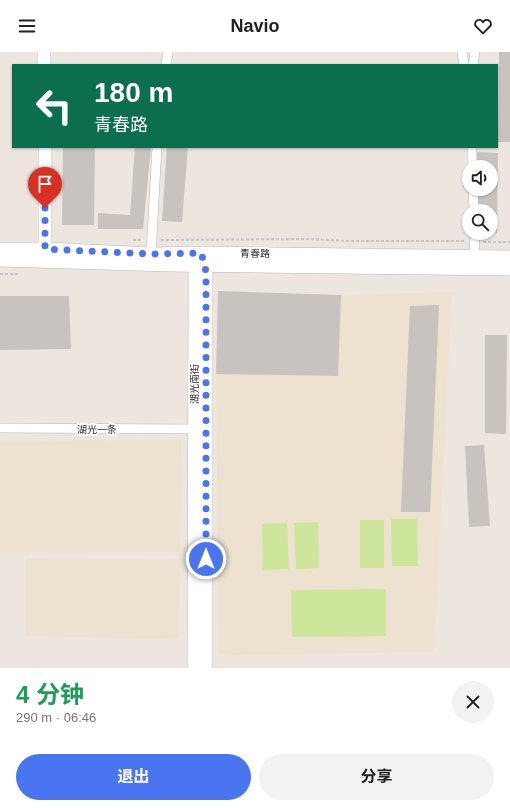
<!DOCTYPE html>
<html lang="zh">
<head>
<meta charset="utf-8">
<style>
  body { margin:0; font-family:Arial,"Noto Sans SC",sans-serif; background:#f2f2f2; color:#222; height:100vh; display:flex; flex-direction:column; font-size:15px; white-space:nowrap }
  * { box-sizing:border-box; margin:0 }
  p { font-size:13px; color:#767676 }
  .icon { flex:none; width:22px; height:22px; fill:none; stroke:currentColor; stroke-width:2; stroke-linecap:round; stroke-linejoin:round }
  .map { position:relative; height:616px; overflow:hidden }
  .details { display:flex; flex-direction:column; background:#fff; flex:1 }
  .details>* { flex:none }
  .hud { position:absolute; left:12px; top:12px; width:486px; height:84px; border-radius:0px; box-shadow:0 1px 3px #0004; background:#0b6e4f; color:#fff; overflow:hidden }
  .tools { position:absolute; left:462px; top:108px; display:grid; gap:8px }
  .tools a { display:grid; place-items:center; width:36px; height:36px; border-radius:50%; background:#fff; box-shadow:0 1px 3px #0004; font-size:20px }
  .pin { position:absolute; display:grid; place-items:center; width:34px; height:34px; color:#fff; margin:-41px -17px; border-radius:50% 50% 50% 0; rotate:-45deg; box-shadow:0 0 4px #0007 }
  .pin .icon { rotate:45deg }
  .me { position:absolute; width:44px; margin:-22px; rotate:0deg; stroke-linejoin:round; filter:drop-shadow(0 0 3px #0008) }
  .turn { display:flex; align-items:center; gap:14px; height:84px; padding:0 16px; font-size:18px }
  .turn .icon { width:52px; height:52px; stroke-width:2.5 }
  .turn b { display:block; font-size:28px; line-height:34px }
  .round { display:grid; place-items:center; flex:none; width:42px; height:42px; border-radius:21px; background:#f2f2f2 }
  .headline { display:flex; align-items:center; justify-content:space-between; height:68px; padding:0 16px }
  h1 { font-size:24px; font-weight:700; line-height:30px; color:#1e9e55 }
  .cta { display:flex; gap:8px; margin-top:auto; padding:8px 16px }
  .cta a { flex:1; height:46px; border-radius:24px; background:#4976f0; color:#fff; font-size:16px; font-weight:700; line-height:46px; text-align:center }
  .cta a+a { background:#f2f2f2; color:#222 }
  header { display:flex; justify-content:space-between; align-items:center; height:52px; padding:0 16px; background:#fff; font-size:18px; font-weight:700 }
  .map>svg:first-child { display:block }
  .education { fill:#ede1d0 }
  .pitch { fill:#cde69b }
  .building { fill:#c8c3be }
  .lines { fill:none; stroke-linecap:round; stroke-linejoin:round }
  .street-casing { stroke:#b2b6be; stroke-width:10 }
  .secondary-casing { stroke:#b2b6be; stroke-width:14 }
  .path { stroke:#c4c4c4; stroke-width:2; stroke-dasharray:3 2; stroke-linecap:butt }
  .street { stroke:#fff; stroke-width:9 }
  .secondary { stroke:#fff; stroke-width:13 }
  .route { stroke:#4976f0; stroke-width:7; stroke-dasharray:0 12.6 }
  .labels { text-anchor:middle; stroke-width:4; stroke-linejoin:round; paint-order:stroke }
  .street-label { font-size:10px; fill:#2c2c2c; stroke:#fff }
</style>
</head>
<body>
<header><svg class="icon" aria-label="menu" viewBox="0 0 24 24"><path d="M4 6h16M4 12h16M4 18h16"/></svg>Navio<svg class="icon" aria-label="heart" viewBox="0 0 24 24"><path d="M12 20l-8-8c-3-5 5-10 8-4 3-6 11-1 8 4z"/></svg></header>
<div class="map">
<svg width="510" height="616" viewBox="0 0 510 616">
  <rect width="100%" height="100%" fill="#ede6df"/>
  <path class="education" d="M452,240L434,600L219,603L216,322L338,324L341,243Z
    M181,388L180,500H0V389Z
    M26,506L180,507L179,587L26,584Z"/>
  <path class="pitch" d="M391,467H417L418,514H392Z
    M360,468H384V516H360Z
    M318,470L319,516L296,517L294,471Z
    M287,471L289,517L263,518L262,472Z
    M386,537V584L292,585L291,538Z"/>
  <path class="building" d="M499,0H510V90H498Z
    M63,95H95L94,173H62Z
    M135,95H151L143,177H98V161L130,163Z
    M167,95H188L182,170L162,169Z
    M477,100L498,101L497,181L491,180V159H477V137H491V115H477Z
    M218,239L341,243L338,324L216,322Z
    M0,244H69L71,297L0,298Z
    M439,253L430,460H401L410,254Z
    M485,283H507L506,382L485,381Z
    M484,393L490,474L469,475L465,394Z"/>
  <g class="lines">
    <g class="street-casing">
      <path id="street" d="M462,0L464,13
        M166,13L168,0
        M473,13L475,0
        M472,95V115
        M473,137L474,159
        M151,202L157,95
        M474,205L475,181
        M0,376L194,377"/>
    </g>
    <g class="secondary-casing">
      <path id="secondary" d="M44,13V0
        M45,95V197
        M0,197H45L151,202L201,201L510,205
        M203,206L205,213L206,222V616
        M0,208L170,213L510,217
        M194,616L195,241V213L199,206"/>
    </g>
    <path class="path" d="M133,188H143
      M161,188L309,187L348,189H465
      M483,190H510
      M0,222H19"/>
    <use href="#street" class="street"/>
    <use href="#secondary" class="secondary"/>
  </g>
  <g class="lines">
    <path class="route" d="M45,156V197L151,202L201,201L205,213L206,222V507"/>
  </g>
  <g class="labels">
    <g class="street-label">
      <text transform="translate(255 201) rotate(1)" y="4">青春路</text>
      <text transform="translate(194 332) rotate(-90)" y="4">湖光南街</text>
      <text x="97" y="381">湖光一条</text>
    </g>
  </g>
</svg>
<div class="tools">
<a><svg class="icon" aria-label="sound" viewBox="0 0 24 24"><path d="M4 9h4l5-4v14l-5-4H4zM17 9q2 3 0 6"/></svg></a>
<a><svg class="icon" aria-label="search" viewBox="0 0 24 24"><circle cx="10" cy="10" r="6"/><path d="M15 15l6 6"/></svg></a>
</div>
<div class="pin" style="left:45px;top:156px;background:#d93025"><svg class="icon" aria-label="arrive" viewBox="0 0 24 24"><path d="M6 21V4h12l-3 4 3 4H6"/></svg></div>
<svg class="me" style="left:206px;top:507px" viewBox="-20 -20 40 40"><circle r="17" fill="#4976f0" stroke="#fff" stroke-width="3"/><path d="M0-11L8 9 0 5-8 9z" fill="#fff"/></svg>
<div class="hud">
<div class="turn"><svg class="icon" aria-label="left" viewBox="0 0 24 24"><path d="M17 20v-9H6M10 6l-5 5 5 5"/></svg><div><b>180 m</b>青春路</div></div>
</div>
</div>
<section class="details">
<div class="headline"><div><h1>4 分钟</h1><p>290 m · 06:46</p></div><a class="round"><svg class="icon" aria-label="close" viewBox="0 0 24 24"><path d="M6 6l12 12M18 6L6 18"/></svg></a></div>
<div class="cta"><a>退出</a><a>分享</a></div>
</section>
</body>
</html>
